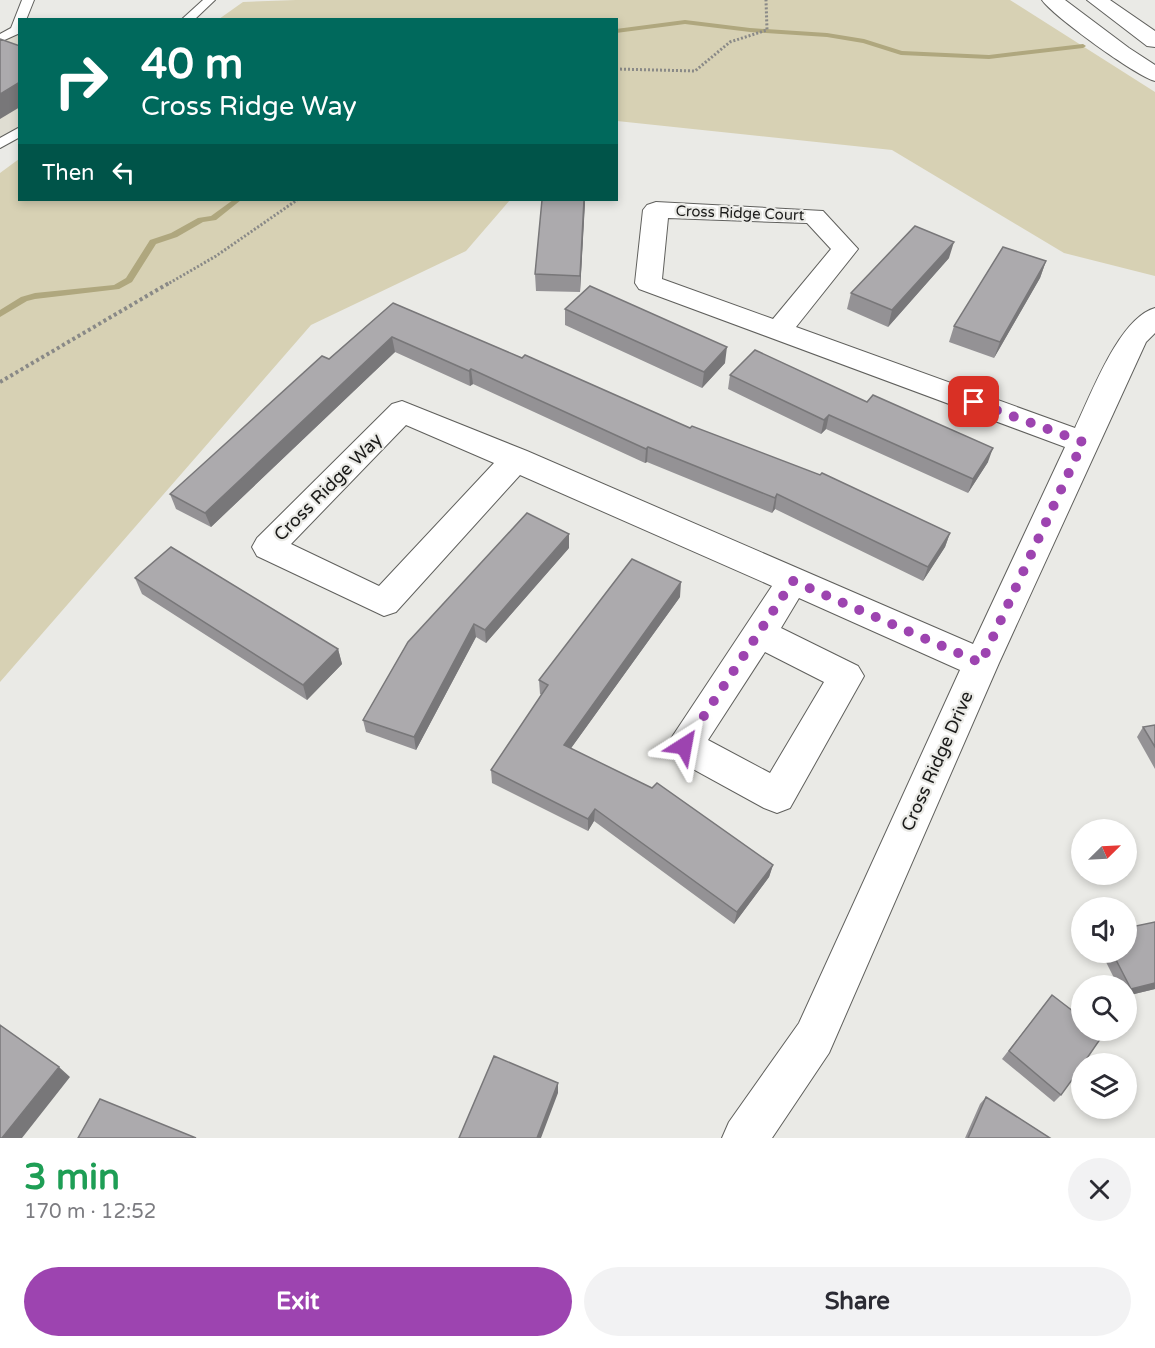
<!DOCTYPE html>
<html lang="en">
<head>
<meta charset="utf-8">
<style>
  body { margin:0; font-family:"Varela Round",sans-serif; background:#f2f2f3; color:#2b2b33; height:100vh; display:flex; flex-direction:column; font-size:22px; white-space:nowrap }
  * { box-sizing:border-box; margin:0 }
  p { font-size:20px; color:#7c7c81 }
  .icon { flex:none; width:33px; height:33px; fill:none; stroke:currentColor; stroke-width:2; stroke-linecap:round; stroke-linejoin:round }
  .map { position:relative; height:1138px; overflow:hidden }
  .drawer { display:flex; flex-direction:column; background:#fff; flex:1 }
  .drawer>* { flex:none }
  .banner { position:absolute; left:18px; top:18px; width:600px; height:183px; border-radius:0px; box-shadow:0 3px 9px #0003; background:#00695c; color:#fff; overflow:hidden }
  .needle { width:39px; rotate:66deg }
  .tools { position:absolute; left:1071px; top:819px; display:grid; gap:12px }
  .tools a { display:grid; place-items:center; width:66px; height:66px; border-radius:50%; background:#fff; box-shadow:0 3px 9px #0003; font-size:30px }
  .pin { position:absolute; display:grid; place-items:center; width:51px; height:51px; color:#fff; margin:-26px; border-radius:12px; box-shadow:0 3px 9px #0006 }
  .me { position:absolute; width:66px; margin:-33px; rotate:34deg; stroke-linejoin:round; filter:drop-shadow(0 0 4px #0008) }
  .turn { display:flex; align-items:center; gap:21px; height:126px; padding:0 24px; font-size:27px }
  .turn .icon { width:78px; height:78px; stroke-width:2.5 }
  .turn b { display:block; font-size:42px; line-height:51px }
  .then { display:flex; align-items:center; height:57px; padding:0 24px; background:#0003; gap:12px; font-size:22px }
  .round { display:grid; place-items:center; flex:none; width:63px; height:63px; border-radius:32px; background:#f2f2f3 }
  .head { display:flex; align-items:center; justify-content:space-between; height:102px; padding:0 24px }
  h1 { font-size:36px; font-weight:700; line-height:45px; color:#1e9e55 }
  .action { display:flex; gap:12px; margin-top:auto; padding:12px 24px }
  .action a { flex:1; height:69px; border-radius:36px; background:#9d44b0; color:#fff; font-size:24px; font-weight:700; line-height:69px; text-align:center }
  .action a+a { background:#f2f2f3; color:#2b2b33 }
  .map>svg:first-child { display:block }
  .built { fill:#dfddd2 }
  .green { fill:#d7d1b4 }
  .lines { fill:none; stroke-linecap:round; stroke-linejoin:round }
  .stream { fill:#afa77e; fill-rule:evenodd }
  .service-casing { stroke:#60605d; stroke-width:2 }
  .minor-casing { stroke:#60605d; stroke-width:2 }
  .primary-casing { stroke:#60605d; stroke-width:2 }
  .path-far1 { stroke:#898987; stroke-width:3; stroke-dasharray:2 2; stroke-linecap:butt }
  .path { stroke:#898987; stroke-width:4; stroke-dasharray:3 3; stroke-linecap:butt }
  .service { fill:#fff; fill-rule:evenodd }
  .minor { fill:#fff; fill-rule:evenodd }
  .primary { fill:#fff; fill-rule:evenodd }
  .wall { fill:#949295 }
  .shaded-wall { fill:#787779 }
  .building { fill:#acaaad; stroke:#787779; stroke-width:1.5 }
  .route { stroke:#9d44b0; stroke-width:10; stroke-dasharray:0 18 }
  .labels { text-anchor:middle; stroke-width:4.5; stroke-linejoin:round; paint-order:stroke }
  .far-street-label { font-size:15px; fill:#1a1a19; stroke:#eaeae6 }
  .street-label { font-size:18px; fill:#1a1a19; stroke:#eaeae6 }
</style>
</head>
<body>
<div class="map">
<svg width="1155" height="1138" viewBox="0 0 1155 1138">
  <rect width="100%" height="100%" fill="#eaeae6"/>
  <path class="built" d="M19,30V131L0,144V39Z"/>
  <path class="green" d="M296,0H1010L1155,92V276L1064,253L892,150L617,121L616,20L219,19L243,2Z
    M19,159L20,200H510L466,251L311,325L0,682V173Z"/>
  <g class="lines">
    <path class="stream" d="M685,20L750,28L827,33L864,39L902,51L989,55L1083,44L1086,46L1083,48L989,59L901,55L863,43L827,37L750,32L685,24L616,33V29Z
      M233,200H241L216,220L203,222L177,237L156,244L132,282L119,289L35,299L27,301L0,317V310L21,297L35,293L114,285L126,278L150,240L171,233L198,218L211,216Z"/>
    <g class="service-casing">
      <path id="service" d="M22,0H34L26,20H20V33L0,42V34L11,28Z
        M203,0H215L194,20H181Z
        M20,127V137L0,148V138Z"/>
    </g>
    <g class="minor-casing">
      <path id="minor" d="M656,202L823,211L858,249L796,327L1075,428C1091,395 1119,318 1155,308V333L1146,342L999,663L829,1053L772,1138H722L729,1122L799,1023L960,670L799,598L781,628L858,666L864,676L790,808L777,813L764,808L671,757L666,746L772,586L520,475L396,612L384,616L257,556L252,547L257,538L392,404L402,401L527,451L973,644L1065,447L639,289L635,283L643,210L647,205ZM668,218L807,223L831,249L773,319L662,279ZM406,425L494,463L379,586L291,544ZM765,652L824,682L770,773L708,740Z"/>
    </g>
    <g class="primary-casing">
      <path id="primary" d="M1042,0H1065L1129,48L1155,65V81C1136,76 1053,16 1042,0Z
        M1087,0H1110L1155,31V47L1147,46Z"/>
    </g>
    <path class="path-far1" d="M616,69L695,71L730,42L767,30L766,0
      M166,285L216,256L297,200"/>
    <path class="path" d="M0,382L169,283"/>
    <use href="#service" class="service"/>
    <use href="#minor" class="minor"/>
    <use href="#primary" class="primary"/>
  </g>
  <path class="wall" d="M585,200L580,292L536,291L535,274Z
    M949,258L888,327L847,309L851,293Z
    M1046,261L1040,278L994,358L949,342L954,326Z
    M393,303L522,358L690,428L950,533L945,547L923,581L775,509L772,513L647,462L645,463L473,384L470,386L395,352L211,527L176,509L170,494L329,359Z
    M565,309L725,363L702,388L565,325Z
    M730,375L988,462L968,493L826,429L821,434L728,389Z
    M569,548L486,643L476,637L416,750L366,732L363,720L408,642Z
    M135,578L338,649L342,664L307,700L142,594Z
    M680,597L571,748L773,865L769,877L734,924L594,821L588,831L492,783L491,770L542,695L540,694L539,680Z
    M1155,725V769L1137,737L1143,727Z
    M1155,922V989L1126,996V986H1118L1101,952H1126Z
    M1052,995L1061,1095L1054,1102L1002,1059Z
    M986,1097L1050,1138H965L980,1104Z"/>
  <path class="shaded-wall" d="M20,82V107L0,119V94Z
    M584,200L585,203L580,292V276Z
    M954,242L949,258L888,327L892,310Z
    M1046,261L1040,278L994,358L1000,342Z
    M392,337L395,352L211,527L205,513Z
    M727,347L725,363L702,388L704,372Z
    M471,369L473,384L470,386L469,371Z
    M829,415L826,429L821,434L824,420Z
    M648,447L647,462L645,463L646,449Z
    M993,448L988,462L968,493L973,479Z
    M777,494L775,509L772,513L775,498Z
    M950,533L945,547L923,581L928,567Z
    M569,534V548L486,643L485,630Z
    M681,582L680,597L564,758V745Z
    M474,624L476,637L416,750L414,737Z
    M338,649L342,664L307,700L303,685Z
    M595,809L594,821L588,831V819Z
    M773,865L769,877L734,924L737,912Z
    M1155,983V989L1126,996V993L1131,989Z
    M59,1067L70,1077L22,1138H2Z
    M558,1083V1093L541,1138H537Z"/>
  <path class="building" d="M0,39L20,46V82L0,94Z
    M542,200H584L580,276L535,274Z
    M915,226L954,242L892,310L851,293Z
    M1003,247L1046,261L1000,342L954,326Z
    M590,286L727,347L704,372L565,309Z
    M393,303L522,358L525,355L690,428L692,426L820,475L822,473L950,533L928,567L777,494L775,498L648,447L646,449L471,369L469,371L392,337L205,513L170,494L322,356L329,359Z
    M755,350L867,402L873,395L993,448L973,479L829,415L824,420L730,375Z
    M527,513L569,534L485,630L474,624L414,737L363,720L408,642Z
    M171,547L338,649L303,685L135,578Z
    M632,559L681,582L564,745L652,788L657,783L773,865L737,912L595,809L588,819L491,770L548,685L539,680Z
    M1155,725V747L1143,727Z
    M1155,922V983L1131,989L1112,952H1126V928Z
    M1052,995L1082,1018V1030H1097L1103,1035L1083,1064H1082V1066L1061,1095L1009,1051Z
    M0,1025L59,1067L2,1138H0Z
    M494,1056L558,1083L537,1138H459Z
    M986,1097L1050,1138H968Z
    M100,1099L196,1138H78Z"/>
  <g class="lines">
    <path class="route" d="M684,746L793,581L981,663L1083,442L974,402"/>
  </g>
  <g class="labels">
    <g class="far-street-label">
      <text transform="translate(740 213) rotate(2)" y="5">Cross Ridge Court</text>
    </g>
    <g class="street-label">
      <text transform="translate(328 487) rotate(-45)" y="6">Cross Ridge Way</text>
      <text transform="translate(937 761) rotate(-66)" y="6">Cross Ridge Drive</text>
    </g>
  </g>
</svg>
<div class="tools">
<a><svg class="needle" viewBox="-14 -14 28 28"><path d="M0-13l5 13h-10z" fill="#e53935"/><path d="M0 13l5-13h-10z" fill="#7c7c81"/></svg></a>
<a><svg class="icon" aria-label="sound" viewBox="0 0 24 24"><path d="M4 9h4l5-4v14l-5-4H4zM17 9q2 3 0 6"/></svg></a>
<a><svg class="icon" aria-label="search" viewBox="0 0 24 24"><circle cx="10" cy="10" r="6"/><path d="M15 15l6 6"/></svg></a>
<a><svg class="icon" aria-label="layers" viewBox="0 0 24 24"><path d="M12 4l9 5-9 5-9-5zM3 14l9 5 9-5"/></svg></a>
</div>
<div class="pin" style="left:974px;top:402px;background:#d93025"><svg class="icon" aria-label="arrive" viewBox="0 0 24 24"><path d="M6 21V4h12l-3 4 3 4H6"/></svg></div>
<svg class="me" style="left:684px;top:746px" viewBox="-20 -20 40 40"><path d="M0-17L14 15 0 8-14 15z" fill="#9d44b0" stroke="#fff" stroke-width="4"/></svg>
<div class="banner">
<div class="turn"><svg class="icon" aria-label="right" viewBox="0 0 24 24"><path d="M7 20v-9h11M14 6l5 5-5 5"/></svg><div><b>40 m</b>Cross Ridge Way</div></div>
<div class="then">Then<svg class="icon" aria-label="left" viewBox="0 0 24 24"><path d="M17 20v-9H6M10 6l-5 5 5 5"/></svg></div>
</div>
</div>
<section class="drawer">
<div class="head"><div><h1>3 min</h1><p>170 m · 12:52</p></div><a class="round"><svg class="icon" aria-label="close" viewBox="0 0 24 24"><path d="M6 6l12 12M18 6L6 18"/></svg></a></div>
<div class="action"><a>Exit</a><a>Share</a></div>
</section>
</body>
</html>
